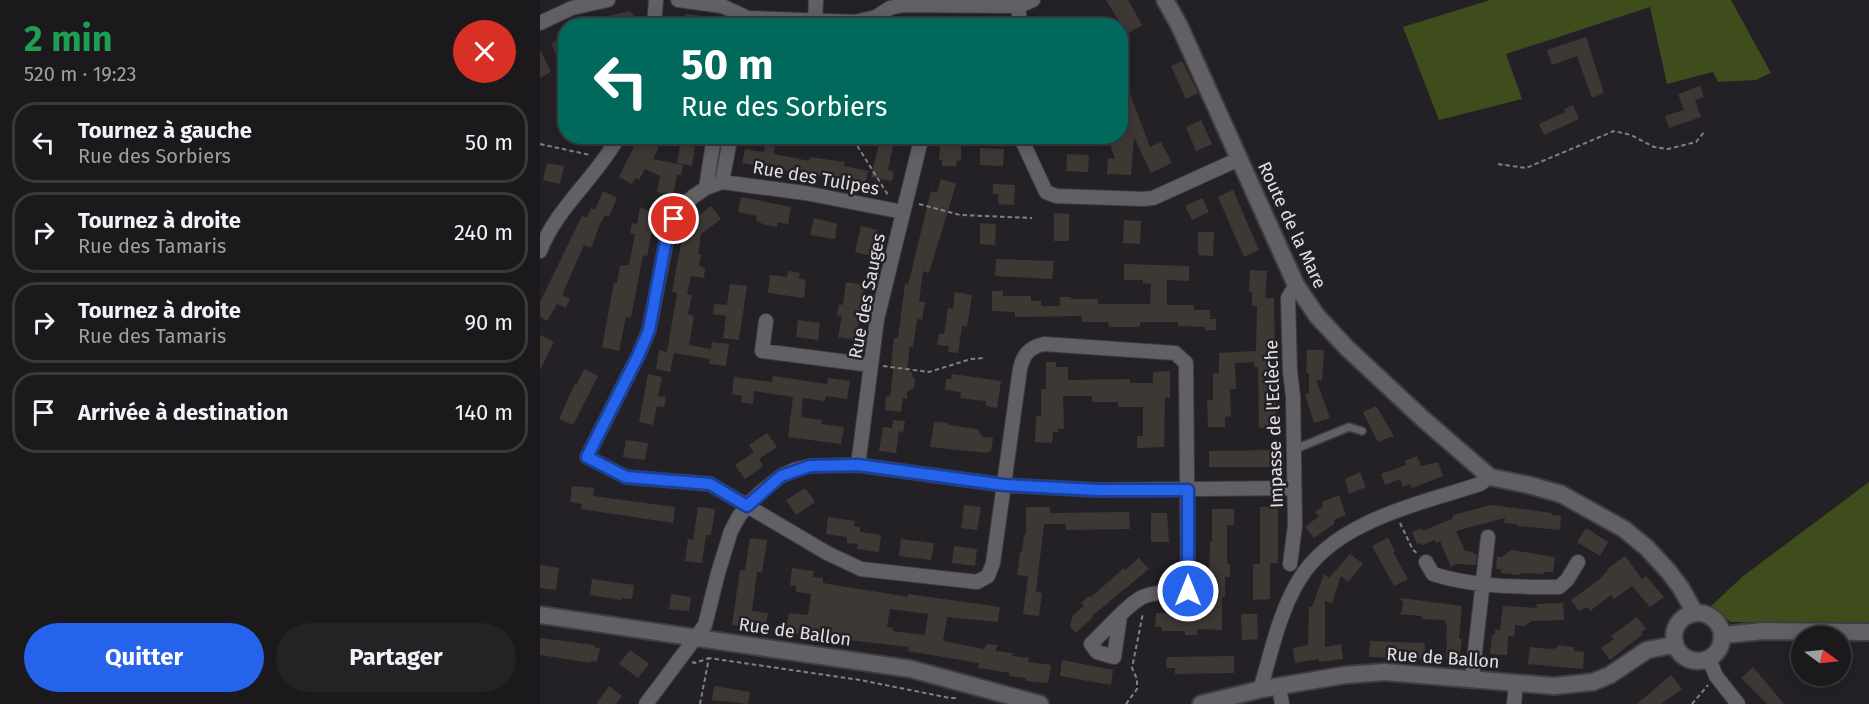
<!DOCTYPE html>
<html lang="fr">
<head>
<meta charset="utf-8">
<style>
  body { margin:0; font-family:"Fira Sans",sans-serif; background:#242225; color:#f1f3f6; height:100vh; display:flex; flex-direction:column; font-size:22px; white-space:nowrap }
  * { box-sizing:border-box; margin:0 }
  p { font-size:20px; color:#a0a0a3 }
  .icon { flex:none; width:33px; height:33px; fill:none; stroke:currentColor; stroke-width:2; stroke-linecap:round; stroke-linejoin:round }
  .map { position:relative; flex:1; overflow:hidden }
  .sheet { display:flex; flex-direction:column; background:#1b191c; width:540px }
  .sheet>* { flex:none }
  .hud { position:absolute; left:18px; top:18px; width:570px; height:126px; border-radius:24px; box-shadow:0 3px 15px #0003,0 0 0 2px #39383b; background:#00695c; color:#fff; overflow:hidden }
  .needle { width:39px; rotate:105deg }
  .controls { position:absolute; left:1251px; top:626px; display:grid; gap:12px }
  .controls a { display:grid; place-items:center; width:60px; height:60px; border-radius:50%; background:#1b191c; box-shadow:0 3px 15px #0003,0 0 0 2px #39383b; font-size:30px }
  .pin { position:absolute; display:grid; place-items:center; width:51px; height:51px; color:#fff; margin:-26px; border:3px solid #fff; border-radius:50%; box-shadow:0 2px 6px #0007 }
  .me { position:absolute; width:66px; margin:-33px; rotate:0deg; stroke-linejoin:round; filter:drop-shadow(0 0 4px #0008) }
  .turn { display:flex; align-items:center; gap:21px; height:126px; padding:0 24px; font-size:27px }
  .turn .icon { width:78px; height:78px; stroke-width:2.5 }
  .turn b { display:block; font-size:42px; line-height:51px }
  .round { display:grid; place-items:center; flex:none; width:63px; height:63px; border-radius:32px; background:#242225 }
  .head { display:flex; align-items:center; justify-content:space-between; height:102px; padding:0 24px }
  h1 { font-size:36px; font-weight:700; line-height:45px; color:#1e9e55 }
  .primary-button { display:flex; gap:12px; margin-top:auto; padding:12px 24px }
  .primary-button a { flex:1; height:69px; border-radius:36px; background:#2563eb; color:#fff; font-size:24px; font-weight:700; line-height:69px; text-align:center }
  .primary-button a+a { background:#242225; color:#f1f3f6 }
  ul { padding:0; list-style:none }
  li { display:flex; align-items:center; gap:18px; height:81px; margin:0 12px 9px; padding:0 12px; border:3px solid #39383b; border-radius:24px }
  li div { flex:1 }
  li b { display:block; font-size:22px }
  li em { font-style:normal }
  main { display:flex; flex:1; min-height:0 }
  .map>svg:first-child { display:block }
  .forest { fill:#3e4d1b }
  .building { fill:#3e3835; fill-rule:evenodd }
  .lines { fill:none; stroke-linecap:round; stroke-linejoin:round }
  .service-casing { stroke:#403d42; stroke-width:10 }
  .minor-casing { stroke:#403d42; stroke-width:16 }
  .tertiary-casing { stroke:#403d42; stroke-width:20 }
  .path { stroke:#838085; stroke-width:2; stroke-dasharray:4.5 3; stroke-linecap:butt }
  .service { stroke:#625f65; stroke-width:7 }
  .minor { stroke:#625f65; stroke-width:14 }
  .tertiary { stroke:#625f65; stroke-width:16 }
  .route-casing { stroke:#184099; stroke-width:15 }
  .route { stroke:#2563eb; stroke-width:10 }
  .labels { text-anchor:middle; stroke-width:5; stroke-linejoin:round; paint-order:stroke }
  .street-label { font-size:18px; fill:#e1dfe3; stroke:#242126 }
</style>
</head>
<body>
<main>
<section class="sheet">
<div class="head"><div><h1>2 min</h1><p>520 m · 19:23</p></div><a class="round" style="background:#d93025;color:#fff"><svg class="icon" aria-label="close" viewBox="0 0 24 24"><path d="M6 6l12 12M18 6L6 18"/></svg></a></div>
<ul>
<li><svg class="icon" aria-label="left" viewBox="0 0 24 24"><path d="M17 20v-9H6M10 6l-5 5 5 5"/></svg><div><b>Tournez à gauche</b><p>Rue des Sorbiers</p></div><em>50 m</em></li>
<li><svg class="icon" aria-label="right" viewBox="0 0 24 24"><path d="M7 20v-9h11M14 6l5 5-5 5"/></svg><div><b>Tournez à droite</b><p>Rue des Tamaris</p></div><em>240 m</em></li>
<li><svg class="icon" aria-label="right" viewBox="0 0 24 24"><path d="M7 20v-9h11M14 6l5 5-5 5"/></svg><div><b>Tournez à droite</b><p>Rue des Tamaris</p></div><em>90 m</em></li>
<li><svg class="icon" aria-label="arrive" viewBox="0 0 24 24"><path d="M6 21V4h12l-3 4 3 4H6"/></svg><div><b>Arrivée à destination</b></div><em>140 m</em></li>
</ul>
<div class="primary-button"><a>Quitter</a><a>Partager</a></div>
</section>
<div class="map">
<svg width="1329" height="704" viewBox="0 0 1329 704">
  <rect width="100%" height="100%" fill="#242126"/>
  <path class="forest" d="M950,0H1191L1231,73L1216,80L1178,82L1173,72L1127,84L1110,7L966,54L982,99L899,120L863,27Z
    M1329,482V625L1191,622L1170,607L1202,577Z"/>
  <path class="building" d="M566,0H588L602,25L587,34Z
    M89,11L97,18L95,26H45L44,22Z
    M146,14L155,15L167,17L157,26H132Z
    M26,36V53L17,57L11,43Z
    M1046,37L1064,93L1052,98L1037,56L1012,65L1007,50Z
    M0,50L11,72L0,78Z
    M642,61L658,93L646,99L631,66Z
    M580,67L610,147L621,142L632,163L611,173L594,137L591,175L567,174L568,158L575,159L567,136H580V121L588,118L580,96Z
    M1160,86L1164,97L1155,100L1161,117L1129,128L1125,116L1144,110L1138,94Z
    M1033,105L1039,119L1004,135L999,124L1025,112L1024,109Z
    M661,120L672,144L656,151L646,127Z
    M99,136H111L116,139L114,144L119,147L113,159L143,165L141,175H137L133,195L117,192L120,176L105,169L99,180L96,178L92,184L79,177Z
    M341,136H355L348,170L354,172L352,181L331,177Z
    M140,144L155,147L152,166L137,163Z
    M225,145L235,147L234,154L269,161L270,157L305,162L304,166L328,171L325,186L301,181V180L202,163L205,149L224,152Z
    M400,145L421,146V161L417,160L416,166H402V160H399Z
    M440,148L464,149L463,166L440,165Z
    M527,154L549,155L548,172L526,171Z
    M7,163L24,166L20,184L3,180Z
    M401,179L416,184L389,273L383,271L379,302H385L382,320L377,319L373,347L370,346L367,371L372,372V376L375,380L374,388L367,392V399L363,398L361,412L345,410L346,396L350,397L354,365H351L354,338H358L365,284L368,285L391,191L397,193Z
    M453,184L475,185L474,205L458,204V194H453Z
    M693,190L719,250L704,257L678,197Z
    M63,191L77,198L69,217L65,215L60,224L51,248L44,245L22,295L30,299L26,308L17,304L7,321L0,317V302L42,216L47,218L51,208L55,210Z
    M201,197L251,207L248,224L238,222L237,227L225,225L216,221L217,216L198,212Z
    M662,198L669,212L652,220L645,206Z
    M171,206L181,219L161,234L158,254L161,255L159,266L165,268L164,278L151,276L147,294L152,295L148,314L154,316L149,345L171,349L172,342L189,344L186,366L169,364L170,359L134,353L130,372L116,369L119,350L127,352L137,293L132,292L143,233L155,225L152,221Z
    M100,207L115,214L107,256L103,255L91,318L86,317L79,351L62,347L74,283H77L80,266L89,265L95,234L90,233L92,223L97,224Z
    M514,213L529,214V241H514Z
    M274,218L297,224L295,239L270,235Z
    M584,220L601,221L600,244L583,243Z
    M440,223L456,224L455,245L440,244Z
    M321,226L338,230L332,256L315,252Z
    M658,232H674L673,256L658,255Z
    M456,259L514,261L512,279L455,276Z
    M584,264L649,266V281L627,280V305H654V310H670V319H676V330H665V327L638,326V322H600V326L596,327H569L568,322H542V316L475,317V312L452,311V291H463V296H491V301H501V306H520V297H531V299H558V304H610L611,284L603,283V280H584Z
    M710,270L727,271L725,298H734L736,428H719L718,367H714V362L695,363L696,389H690L691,416L685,417V427H668L667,400H673V373H679V353L716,351L717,306H712V292H709Z
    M248,271L260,273L259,279L266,280L264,298L228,293L230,275L247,277Z
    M306,282L324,285L316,340L298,337L302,316L297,315L299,304L303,305Z
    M190,284L207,286L199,340L183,338L186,316L173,314L174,304L187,305Z
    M415,292L432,295L427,327L422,326L418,353L408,352L409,346L397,345L399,334H404L408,308L413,309Z
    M258,320L280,323L278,340L256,337Z
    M0,335L14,342L0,370Z
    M767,350H784L782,381L776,380L790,418L774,423L765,394L769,393V373H766Z
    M506,362H516V367H528V380L590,379V383H613V372L630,371V398H625L624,447L597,448V436H603V407H578V402H552V396H523L524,429H518V432H513L512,443L495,442L496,416H501V389H506Z
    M44,369L58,376L33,425L19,419L35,383L37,384Z
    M108,374L122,377L118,396L126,397L124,407L117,406L113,425L99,422Z
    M412,374L461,381L457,408L446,406V401L420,398L421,392L405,390L406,379H411Z
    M233,376L287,384L288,378L310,381L307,399L286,396L285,401L263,398L261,417L282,420L281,424L304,427L301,444L248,437L253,397L214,391L213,404L201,402L202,396L192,394L194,377L232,382Z
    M836,406L854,436L838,442L823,412Z
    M353,420L365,421L363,432L359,431L356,453L339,451L343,427L352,428Z
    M402,422L408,423V425L437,429L443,437L453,438L451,452H447V453L390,447L394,423Z
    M227,433L237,447L219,459L223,466L205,479L195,465L214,452L209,445Z
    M86,440L108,443L105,460L83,457Z
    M736,450V467H669V451Z
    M877,456L881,466L898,462L903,476L872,488L870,484L863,487L860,479L845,485L841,474L866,465L865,461Z
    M820,472L826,487L809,494L805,479Z
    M32,486L54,488L53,496L135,507L133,523L41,509L42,504L30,502Z
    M265,488L275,502L256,515L246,500Z
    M799,495L806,515L794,520V524L774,538L765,527L779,516L775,512L783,506L782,502Z
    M424,505L441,507L437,530L421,528Z
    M951,505L1012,513V515L1021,516L1020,530L979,526L976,524L964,523L965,518L916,531L925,551L933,552V554H937L936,565L916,564L911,567L900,541L896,543L895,540L882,545L881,543L877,544L872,532L882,528V531L912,519L913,515Z
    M158,507L175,509L171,535H166L162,563L145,561L148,539L153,540Z
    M486,507H510V513L589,512L590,529L526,530V524H504L496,592L502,593L499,616L483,614L488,576L477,575L480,552H482L484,535H486Z
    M720,507H738V563H730V599L713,600V564H720Z
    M672,509H694V525H687V564H690V577H685V597H682V630L657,629V635H645V631H622V627H615L616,613L668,612L670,542H672Z
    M611,513H627L629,542H611Z
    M288,517L315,521L314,526L320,527V532L341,535L339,552L317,549L318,544L307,543V537L286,534Z
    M1046,528L1068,542L1060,556L1037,542Z
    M210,538L227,540L222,573L217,572L212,611L228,613L225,629L192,625L200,570H205Z
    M848,538L855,551L853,552L868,579L854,586L832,546Z
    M361,539L394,543L391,560L359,556Z
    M414,546L437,549L435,566L412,563Z
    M971,550L1015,557L1013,572H1004L1003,574L981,573L980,575L961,573V569H956L957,557H962Z
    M810,554L823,564L808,582L801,576L792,603L785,601V647L801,644L803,659L779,662V659L755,663L753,648L768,645L769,607H772L784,574L789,578Z
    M1085,556L1102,579L1106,576L1124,597L1110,607L1092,586L1074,599L1071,595L1050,611L1048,607L1039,611L1031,600L1060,579L1068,570L1067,569Z
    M599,558L609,569L552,616L553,617L536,633L530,626L533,615L544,606L541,603L549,596L550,598L584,568L585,570Z
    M0,565L19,568L16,590L0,588Z
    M252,568L274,571L273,577L283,578V583L368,597V594L460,607L458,622L407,617L403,641L444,649L447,644L457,645L456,651L473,653L472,656L489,658L488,662L511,665L508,683L486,681V678L469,676L470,673L438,668L439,663L368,651L369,647L256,634V631L246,630L249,613L268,615L271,594L256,592V586L250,585ZM350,609L388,614L385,635L353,631V628L347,627Z
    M52,579L94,585L92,599L82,598V600L50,595Z
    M131,594L151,597L149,611L129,609Z
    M860,598L922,606L919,639H922L919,661L906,659L907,638H906L907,624H905V620L882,619V616L859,614L862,611L863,603Z
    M1023,603L1024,620L990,621V623H987L986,626L975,625L974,637L968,636L967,655L950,654L952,635H955V630H960L963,606L997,608L996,604Z
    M701,614H717L718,639L702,640Z
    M1097,617L1106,629L1101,632L1103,634L1070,660L1061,648L1074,639L1071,636Z
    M0,638L54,645V647L60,648L57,662L51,661V663L0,655Z
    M830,641L885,643L884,659L829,657Z
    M1017,645L1034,647V651L1044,652L1043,669L988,664L990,647L1011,649L1017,648Z
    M90,650L109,664L98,678L79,664Z
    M694,656V673L635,674V668H626V660L628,657Z
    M522,660L573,670L571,685L520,676Z
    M1213,667L1244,704H1227L1201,678Z
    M1131,675L1142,689L1121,704H1097Z
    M69,686L82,696L76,704H56Z
    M174,686L210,692L208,704L172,700Z"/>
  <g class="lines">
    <g class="service-casing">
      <path id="service" d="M753,450L809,427L822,431"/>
    </g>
    <g class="minor-casing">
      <path id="minor" d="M138,0L182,6L208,18L315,22L336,17L350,8L363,5L479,6L493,0
        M275,21L276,0
        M0,23L32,8L68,0
        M114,26L116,0
        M479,26V6
        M172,136L190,140L182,182
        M480,136L506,192L516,196L603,199L613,198L699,159
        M166,188L174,137
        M363,212L265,193L182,182L166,188L154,196L143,206L128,232L109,330L98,356L47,457L86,477L170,484L287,553L321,569L437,582L448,576L453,563L480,369C483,355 489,347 504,344L635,353L646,363L648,591C635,592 618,591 605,596C590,601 564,632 551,644L557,652L574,657L580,616
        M0,251C17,207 56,178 79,136
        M226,321L222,351L331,365
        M318,465L337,319L382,136
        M886,562L893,574C933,587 978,587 1019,587L1027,580L1038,562
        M750,564L755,526L753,396L750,372L748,298L756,285
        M1169,659L1176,676L1198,704
        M932,678L948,537
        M739,687L742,704
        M722,689V683C732,649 740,611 759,580C794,521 879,504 940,484L950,477
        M106,704L165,625L178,573L191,531L198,518L206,506L221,492L241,476L254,470L270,466L318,465L464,485L558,490L753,488
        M974,704L976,683"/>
    </g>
    <g class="tertiary-casing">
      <path id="tertiary" d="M625,0L639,25L756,285L777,316L807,348L882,418L950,477L989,485L1021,494L1084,529L1107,548L1129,572L1141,588L1155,613
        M1134 637a24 24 0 1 1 48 0a24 24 0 1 1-48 0Z
        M0,615L371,669L500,704
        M1183,635L1224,631L1329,632
        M661,704L722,689L805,675L845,672L1014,686L1053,682L1070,675L1107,650L1128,646L1135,643"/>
    </g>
    <path class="path" d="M299,136L313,139L348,195
      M0,144L50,155
      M958,164L986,168L1074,131L1091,135L1114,147L1128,149L1156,142L1164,132
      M379,204L420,215L492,218
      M343,366L389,372L431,359L443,358
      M860,523L873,550L878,554
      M1130,629L1133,621L1140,615
      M152,662L155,663L169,658
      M160,704L169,658L320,680L410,698H418
      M586,704L597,689V679L592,668L603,613
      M1152,704L1168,685"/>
    <use href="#service" class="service"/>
    <use href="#minor" class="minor"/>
    <use href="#tertiary" class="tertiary"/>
  </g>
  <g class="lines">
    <g class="route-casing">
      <path id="route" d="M134,219L128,232L124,250L109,330L98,356L47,457L86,477L170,484L207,506L241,476L270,466L318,465L464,485L558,490H648V591"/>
    </g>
    <use href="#route" class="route"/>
  </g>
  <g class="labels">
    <g class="street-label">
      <text transform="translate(276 178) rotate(10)" y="6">Rue des Tulipes</text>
      <text transform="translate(752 225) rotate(65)" y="6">Route de la Mare</text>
      <text transform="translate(327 296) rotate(-79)" y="6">Rue des Sauges</text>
      <text transform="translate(734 424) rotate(-92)" y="6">Impasse de l'Eclèche</text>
      <text transform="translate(255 632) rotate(8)" y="6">Rue de Ballon</text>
      <text transform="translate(903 658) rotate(4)" y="6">Rue de Ballon</text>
    </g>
  </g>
</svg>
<div class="controls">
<a><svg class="needle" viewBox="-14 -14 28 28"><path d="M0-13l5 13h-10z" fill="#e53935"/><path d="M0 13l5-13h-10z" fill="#a0a0a3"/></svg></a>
</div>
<div class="pin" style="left:134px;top:219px;background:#d93025"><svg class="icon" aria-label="arrive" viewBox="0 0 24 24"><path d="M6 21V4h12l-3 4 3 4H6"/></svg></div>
<svg class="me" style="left:648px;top:591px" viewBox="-20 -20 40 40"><circle r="17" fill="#2563eb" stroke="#fff" stroke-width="3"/><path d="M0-11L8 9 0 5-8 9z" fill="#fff"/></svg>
<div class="hud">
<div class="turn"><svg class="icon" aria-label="left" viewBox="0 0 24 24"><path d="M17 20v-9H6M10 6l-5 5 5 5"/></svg><div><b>50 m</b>Rue des Sorbiers</div></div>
</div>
</div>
</main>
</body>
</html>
